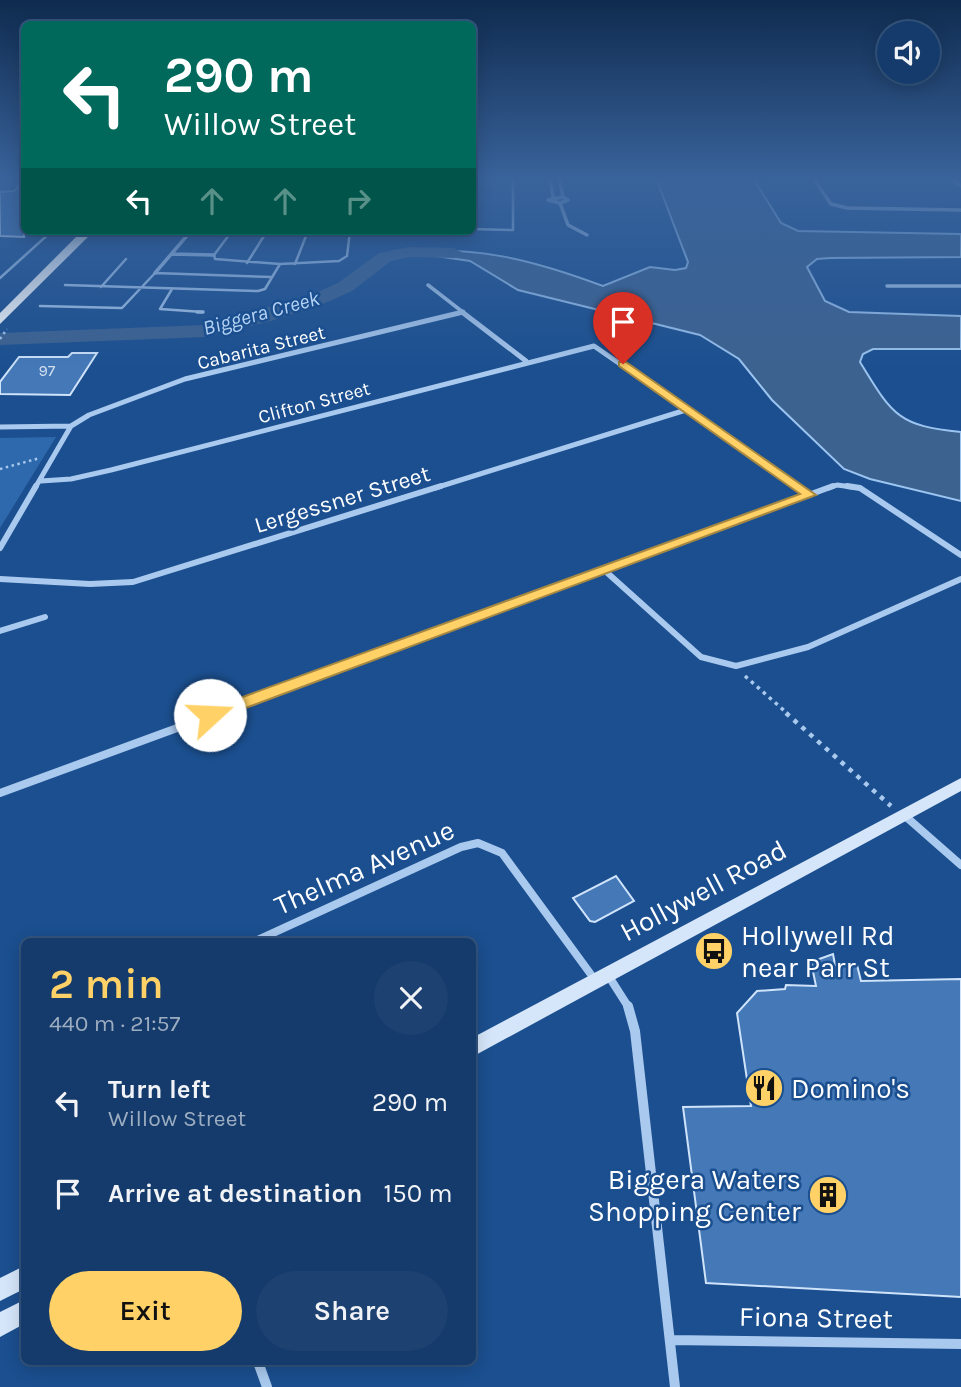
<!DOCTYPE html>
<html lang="en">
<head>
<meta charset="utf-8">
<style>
  body { margin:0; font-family:Karla,sans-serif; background:#1d4271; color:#f1f3f6; height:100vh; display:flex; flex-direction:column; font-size:26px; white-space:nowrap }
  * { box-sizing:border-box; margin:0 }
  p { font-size:23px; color:#9dadc1 }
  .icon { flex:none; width:38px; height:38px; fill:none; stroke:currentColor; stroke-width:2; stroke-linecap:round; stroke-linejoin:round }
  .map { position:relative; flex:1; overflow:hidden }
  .drawer { position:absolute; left:21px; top:938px; width:455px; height:427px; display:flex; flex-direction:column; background:#143b6b; border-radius:10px; box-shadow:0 4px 18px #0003,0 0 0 2px #33557e }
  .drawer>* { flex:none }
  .banner { position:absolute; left:21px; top:21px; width:455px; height:214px; border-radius:10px; box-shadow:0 4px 18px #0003,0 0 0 2px #33557e; background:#00695c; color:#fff; overflow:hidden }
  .tools { position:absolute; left:877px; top:21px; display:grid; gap:14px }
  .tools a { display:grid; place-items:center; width:63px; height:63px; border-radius:50%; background:#143b6b; box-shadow:0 4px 18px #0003,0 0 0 2px #33557e; font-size:35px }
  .pin { position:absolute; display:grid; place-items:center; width:60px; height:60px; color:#fff; margin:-72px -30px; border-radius:50% 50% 50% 0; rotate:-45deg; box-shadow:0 0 7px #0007 }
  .pin .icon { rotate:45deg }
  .me { position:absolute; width:77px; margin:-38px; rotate:70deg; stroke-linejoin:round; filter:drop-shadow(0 0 5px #0008) }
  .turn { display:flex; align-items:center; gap:24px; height:147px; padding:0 28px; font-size:32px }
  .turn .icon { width:91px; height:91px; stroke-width:2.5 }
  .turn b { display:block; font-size:49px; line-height:60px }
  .lanes { display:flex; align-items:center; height:66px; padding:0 28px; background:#0003; justify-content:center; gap:35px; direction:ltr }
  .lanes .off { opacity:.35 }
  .round { display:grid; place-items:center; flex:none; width:74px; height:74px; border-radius:37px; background:#1d4271 }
  .overview { display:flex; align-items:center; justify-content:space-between; height:119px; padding:0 28px }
  h1 { font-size:42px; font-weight:600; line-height:52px; color:#ffd166 }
  .action { display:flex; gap:14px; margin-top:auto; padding:14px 28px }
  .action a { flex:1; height:80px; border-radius:42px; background:#ffd166; color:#111; font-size:28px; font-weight:600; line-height:80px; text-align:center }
  .action a+a { background:#1d4271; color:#f1f3f6 }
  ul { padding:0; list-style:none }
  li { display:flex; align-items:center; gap:21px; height:91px; padding:0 28px }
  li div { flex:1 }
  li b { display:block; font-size:26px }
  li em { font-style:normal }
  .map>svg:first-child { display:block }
  .green { fill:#2e69ad }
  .water { fill:#3c6290; stroke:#9cc4f0; stroke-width:2 }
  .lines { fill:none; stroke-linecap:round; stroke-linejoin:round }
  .river { fill:#3c6290; fill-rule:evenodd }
  .building { fill:#4478b7; stroke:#cfe3fa; stroke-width:2 }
  .path-far2 { stroke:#a9c9ee; stroke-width:2.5; stroke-dasharray:2.5 3.5; stroke-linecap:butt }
  .path-far1 { stroke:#a9c9ee; stroke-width:3.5; stroke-dasharray:3.5 4.5; stroke-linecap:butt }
  .path { stroke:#a9c9ee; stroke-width:4.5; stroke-dasharray:4.5 6; stroke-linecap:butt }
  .lane-far1 { stroke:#a9c9ee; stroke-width:2.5 }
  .lane { stroke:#a9c9ee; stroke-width:3.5 }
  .street-far4 { stroke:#a9c9ee; stroke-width:3.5 }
  .street-far3 { stroke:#a9c9ee; stroke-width:5 }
  .street-far2 { stroke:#a9c9ee; stroke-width:6 }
  .street-far1 { stroke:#a9c9ee; stroke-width:8 }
  .street { stroke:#a9c9ee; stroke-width:10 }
  .secondary { fill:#d6e6fa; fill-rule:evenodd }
  .highway { fill:#fff; fill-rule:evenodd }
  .route { fill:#ffd166; stroke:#a68842; stroke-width:2 }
  .labels { text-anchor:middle; stroke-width:5; stroke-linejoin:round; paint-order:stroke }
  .far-number-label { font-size:16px; fill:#d0dded }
  .far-street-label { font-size:19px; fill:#fff; stroke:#1b4f8f }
  .far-water-label { font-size:21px; font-style:italic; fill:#b5d3f5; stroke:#1b4f8f }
  .street-label { font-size:23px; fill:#fff; stroke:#1b4f8f }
  .near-street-label { font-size:28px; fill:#fff; stroke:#1b4f8f }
  .near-poi-label { font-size:28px; fill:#fff; stroke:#1b4f8f; text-anchor:start }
</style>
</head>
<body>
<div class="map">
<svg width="961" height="1387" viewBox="0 0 961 1387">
  <rect width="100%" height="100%" fill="#1b4f8f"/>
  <path class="green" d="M56,437L0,528V438Z"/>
  <path class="water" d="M656,178H753L781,223L798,231L961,234V257L830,258L817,259L807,267L825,301L849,312L961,316V349H873L863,354L860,362C892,414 897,426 961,432V501L870,479L844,469L772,400L739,359L700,335L518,290L470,261L409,252C478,245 539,262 603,286L650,267L675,270L686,268L688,262Z"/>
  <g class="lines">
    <path class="river" d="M409,247L454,248L463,253L454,258L409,257L391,261L352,291L325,303L271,321L205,337L0,345V333L205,325L311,295L338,283L379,253Z"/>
  </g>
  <path class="building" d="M24,180V237L0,236V192L14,191Z
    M72,353H97L70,395L0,394V382L19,357H68Z
    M616,876L634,901L595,922L590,921L573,898Z
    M833,954L835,965H857L861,981L961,979V1297L706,1283L683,1107L751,1106L737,1013L757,991L785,989L786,985L816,986L811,962Z"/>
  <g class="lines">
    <path class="path-far2" d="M0,339L7,329
      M0,469L40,458"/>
    <path class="path-far1" d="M745,676L788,714"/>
    <path class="path" d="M786,713L891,806"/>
    <path class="lane-far1" d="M472,229L513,230V178
      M232,231L214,255L215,259L280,264L339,261L347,256L350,231
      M247,263L267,231
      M295,264L308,231
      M0,278L52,231
      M65,285L258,291L265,289L280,264
      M101,287L126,259
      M172,289L160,309L203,312
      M40,306L122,308L155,273L272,277"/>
    <path class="lane" d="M197,312H203"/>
    <path class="street-far4" d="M550,178L553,197
      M559,178L563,197
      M813,178L831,204L847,208L961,210
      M949,178L961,186
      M563,197L568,200L560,203L548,200Z
      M560,203L568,225L587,235
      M172,254L214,255
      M155,273L191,231
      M428,285L464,313
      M887,286H961
      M458,313L463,312"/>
    <path class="street-far3" d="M462,312L526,361
      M0,427L71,426
      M41,481L71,479L111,470L594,346L800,488
      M35,488L71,426L89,415L185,379L463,312
      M435,488L689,409
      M829,488L837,485L860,488"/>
    <path class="street-far2" d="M797,486L810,495
      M847,486L860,488L961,555
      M0,548L36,486
      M603,569L701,657L736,666L808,647L961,579
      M0,579L90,584L133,582L441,486
      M0,631L45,617
      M213,714L833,486"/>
    <path class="street-far1" d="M0,793L218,713
      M904,815L961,865
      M253,942L461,847L478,843L502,853L595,980
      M608,975L629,1008"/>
    <path class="street" d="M628,1006L635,1031L675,1387
      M670,1340L961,1344
      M258,1362L267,1387"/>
    <path class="secondary" d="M961,778V791L472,1057V1038Z
      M24,1266V1289L0,1301V1278Z
      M24,1300V1324L0,1337V1312Z"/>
    <path class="highway" d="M82,231H94L0,324V313Z"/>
  </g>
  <linearGradient id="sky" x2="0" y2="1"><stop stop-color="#0f2b4f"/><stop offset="0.48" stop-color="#39639b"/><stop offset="1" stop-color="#39639b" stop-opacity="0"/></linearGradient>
  <rect width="961" height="372" fill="url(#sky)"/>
  <path class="route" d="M619,362H626L816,495L216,719H204V711L800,494L619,366Z"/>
  <defs>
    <g id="bus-disc" transform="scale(2.0125)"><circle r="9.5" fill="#ffd166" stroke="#1b4f8f"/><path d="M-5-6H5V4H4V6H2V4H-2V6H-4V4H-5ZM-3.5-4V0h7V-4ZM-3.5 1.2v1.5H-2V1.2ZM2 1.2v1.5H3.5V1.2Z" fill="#111"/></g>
    <g id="restaurant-disc" transform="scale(2.0125)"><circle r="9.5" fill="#ffd166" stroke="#1b4f8f"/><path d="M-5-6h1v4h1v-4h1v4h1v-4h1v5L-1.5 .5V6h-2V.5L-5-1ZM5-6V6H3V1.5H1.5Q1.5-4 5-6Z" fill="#111"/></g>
    <g id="building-disc" transform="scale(2.0125)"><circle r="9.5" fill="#ffd166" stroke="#1b4f8f"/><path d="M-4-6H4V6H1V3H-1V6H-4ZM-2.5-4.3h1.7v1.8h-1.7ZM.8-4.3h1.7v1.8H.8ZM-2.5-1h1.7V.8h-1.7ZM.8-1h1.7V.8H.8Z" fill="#111"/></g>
  </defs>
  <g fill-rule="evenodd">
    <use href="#bus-disc" x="714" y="951"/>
    <use href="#restaurant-disc" x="764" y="1088"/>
    <use href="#building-disc" x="828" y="1195"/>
  </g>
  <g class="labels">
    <g class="far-number-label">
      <text x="47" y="376">97</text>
    </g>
    <g class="far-street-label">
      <text transform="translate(261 347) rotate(-14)" y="7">Cabarita Street</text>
      <text transform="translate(314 402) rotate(-15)" y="7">Clifton Street</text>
    </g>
    <g class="far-water-label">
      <text transform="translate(261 313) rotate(-15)" y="7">Biggera Creek</text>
    </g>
    <g class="street-label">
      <text transform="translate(342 499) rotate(-17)" y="8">Lergessner Street</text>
    </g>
    <g class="near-street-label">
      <text transform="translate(364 867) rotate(-24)" y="10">Thelma Avenue</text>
      <text transform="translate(703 890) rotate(-28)" y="10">Hollywell Road</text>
      <text transform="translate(816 1317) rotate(1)" y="10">Fiona Street</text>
    </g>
    <g class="near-poi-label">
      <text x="741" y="945">Hollywell Rd<tspan x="741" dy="32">near Parr St</tspan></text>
      <text x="791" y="1098">Domino's</text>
      <text x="801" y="1189" text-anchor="end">Biggera Waters<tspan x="801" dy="32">Shopping Center</tspan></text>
    </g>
  </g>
</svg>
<div class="tools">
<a><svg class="icon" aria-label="sound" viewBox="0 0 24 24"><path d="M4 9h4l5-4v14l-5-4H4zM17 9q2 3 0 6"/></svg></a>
</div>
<div class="pin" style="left:623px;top:364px;background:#d93025"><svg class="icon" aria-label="arrive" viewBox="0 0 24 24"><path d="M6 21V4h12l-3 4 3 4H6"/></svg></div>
<svg class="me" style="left:210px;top:715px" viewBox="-20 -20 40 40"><circle r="19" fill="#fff"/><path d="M0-13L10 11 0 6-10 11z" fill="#ffd166"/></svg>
<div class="banner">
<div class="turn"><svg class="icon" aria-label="left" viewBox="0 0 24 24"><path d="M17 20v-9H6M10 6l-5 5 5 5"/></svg><div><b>290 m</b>Willow Street</div></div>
<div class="lanes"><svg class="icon" aria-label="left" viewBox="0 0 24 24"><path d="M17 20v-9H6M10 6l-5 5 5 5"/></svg><svg class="icon off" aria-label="ahead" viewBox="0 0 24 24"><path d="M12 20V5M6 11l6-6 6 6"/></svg><svg class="icon off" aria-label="ahead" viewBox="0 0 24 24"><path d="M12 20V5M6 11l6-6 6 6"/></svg><svg class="icon off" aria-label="right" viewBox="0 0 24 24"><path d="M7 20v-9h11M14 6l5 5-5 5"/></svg></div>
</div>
<section class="drawer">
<div class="overview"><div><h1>2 min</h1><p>440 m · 21:57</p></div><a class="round"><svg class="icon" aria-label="close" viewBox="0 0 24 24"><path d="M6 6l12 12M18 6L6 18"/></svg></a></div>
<ul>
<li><svg class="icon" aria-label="left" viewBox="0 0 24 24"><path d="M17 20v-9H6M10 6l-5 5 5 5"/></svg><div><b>Turn left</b><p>Willow Street</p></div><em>290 m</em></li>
<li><svg class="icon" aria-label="arrive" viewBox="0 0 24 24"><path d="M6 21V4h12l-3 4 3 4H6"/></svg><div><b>Arrive at destination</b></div><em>150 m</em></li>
</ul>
<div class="action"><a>Exit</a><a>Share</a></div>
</section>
</div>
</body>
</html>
